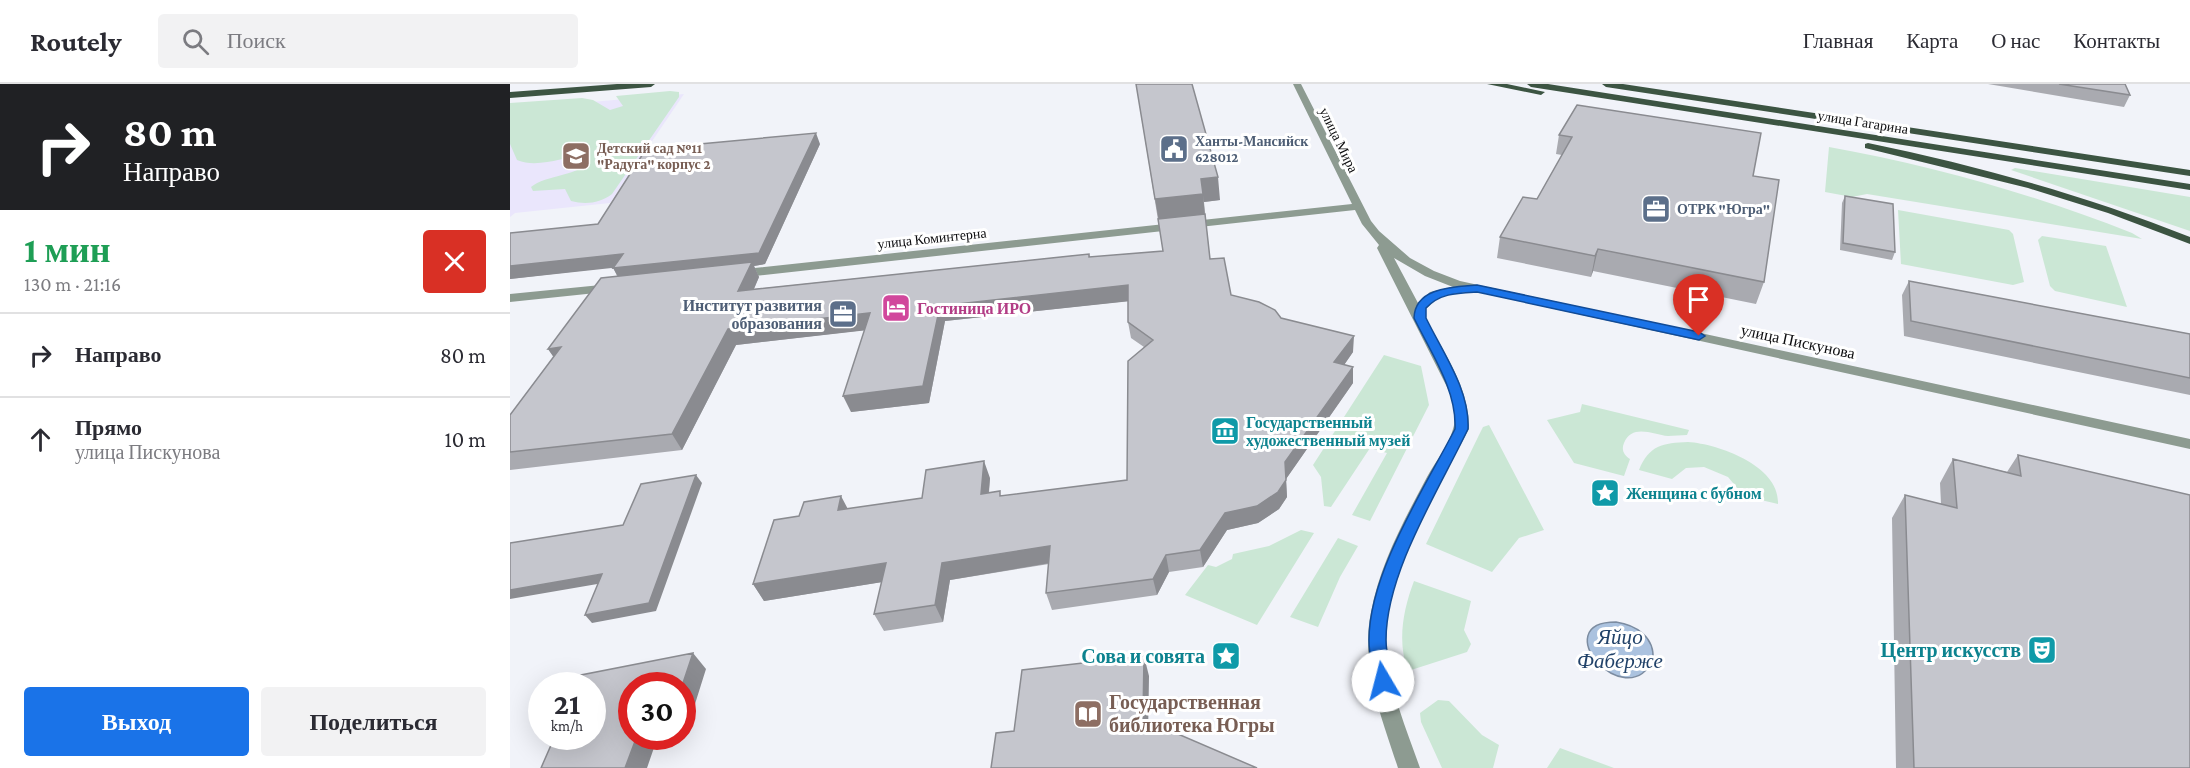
<!DOCTYPE html>
<html lang="ru">
<head>
<meta charset="utf-8">
<style>
  body { margin:0; font-family:"Crimson Pro",serif; background:#f2f2f3; color:#2b2b33; height:100vh; display:flex; flex-direction:column; font-size:22px; white-space:nowrap }
  * { box-sizing:border-box; margin:0 }
  p { font-size:20px; color:#7c7c81 }
  .icon { flex:none; width:33px; height:33px; fill:none; stroke:currentColor; stroke-width:2; stroke-linecap:round; stroke-linejoin:round }
  .map { position:relative; flex:1; overflow:hidden }
  .side { display:flex; flex-direction:column; background:#fff; width:510px }
  .side>* { flex:none }
  .guide { background:#202124; color:#fff; overflow:hidden }
  .speed { position:absolute; left:18px; top:588px; display:flex; gap:12px; font-size:30px; font-weight:700; text-align:center }
  .speed>* { display:grid; place-content:center; width:78px; height:78px; border-radius:50%; background:#fff; box-shadow:0 6px 24px #0002; line-height:1 }
  .speed small { font-size:15px; font-weight:400 }
  .speed .limit { border:9px solid #d22; background:#fff; color:#111 }
  .pin { position:absolute; display:grid; place-items:center; width:51px; height:51px; color:#fff; margin:-62px -26px; border-radius:50% 50% 50% 0; rotate:-45deg; box-shadow:0 0 6px #0007 }
  .pin .icon { rotate:45deg }
  .me { position:absolute; width:66px; margin:-33px; rotate:352deg; stroke-linejoin:round; filter:drop-shadow(0 0 4px #0008) }
  .turn { display:flex; align-items:center; gap:21px; height:126px; padding:0 24px; font-size:27px }
  .turn .icon { width:78px; height:78px; stroke-width:2.5 }
  .turn b { display:block; font-size:42px; line-height:51px }
  .round { display:grid; place-items:center; flex:none; width:63px; height:63px; border-radius:6px; background:#f2f2f3 }
  .summary { display:flex; align-items:center; justify-content:space-between; height:102px; padding:0 24px }
  h1 { font-size:36px; font-weight:700; line-height:45px; color:#1e9e55 }
  .primary-button { display:flex; gap:12px; margin-top:auto; padding:12px 24px }
  .primary-button a { flex:1; height:69px; border-radius:6px; background:#1a73e8; color:#fff; font-size:24px; font-weight:700; line-height:69px; text-align:center }
  .primary-button a+a { background:#f2f2f3; color:#2b2b33 }
  ul { padding:0; list-style:none }
  li { display:flex; align-items:center; gap:18px; height:84px; padding:0 24px; border-top:2px solid #e1e1e2 }
  li div { flex:1 }
  li b { display:block; font-size:22px }
  li em { font-style:normal }
  header { display:flex; align-items:center; gap:36px; box-sizing:border-box; height:84px; padding:0 30px; background:#fff; border-bottom:2px solid #e1e1e2 }
  header strong { font-size:28px }
  nav { display:flex; gap:33px; margin-inline-start:auto; font-size:21px }
  .search { width:420px; height:54px; background:#f2f2f3; display:flex; align-items:center; gap:15px; box-sizing:border-box; padding:0 21px; border-radius:6px; color:#7c7c81; font-size:22px }
  main { display:flex; flex:1; min-height:0 }
  .map>svg:first-child { display:block }
  .education { fill:#eae6fc }
  .green { fill:#cbe7d5 }
  .water { fill:#abc2df; stroke:#7c8ca1; stroke-width:1.5 }
  .lines { fill:none; stroke-linecap:round; stroke-linejoin:round }
  .minor { fill:#8d9b91; fill-rule:evenodd }
  .major { fill:#3c5442; fill-rule:evenodd }
  .wall { fill:#a9aab0 }
  .shaded-wall { fill:#8a8b90 }
  .building { fill:#c5c6cd; stroke:#8a8b90; stroke-width:1.5 }
  .route { fill:#1a73e8; stroke:#114b97; stroke-width:1.5 }
  .labels { text-anchor:middle; stroke-width:6; stroke-linejoin:round; paint-order:stroke }
  .far-street-label { font-size:14px; fill:#0d0d0f; stroke:#fff }
  .far-service-label { font-size:14px; font-weight:bold; fill:#4e5e75; stroke:#fff; text-anchor:start }
  .far-education-label { font-size:14px; font-weight:bold; fill:#785e54; stroke:#fff; text-anchor:start }
  .service-label { font-size:16px; font-weight:bold; fill:#4e5e75; stroke:#fff; text-anchor:end }
  .hotel-label { font-size:16px; font-weight:bold; fill:#b23c85; stroke:#fff; text-anchor:start }
  .street-label { font-size:16px; fill:#0d0d0f; stroke:#fff }
  .culture-label { font-size:16px; font-weight:bold; fill:#0d838f; stroke:#fff; text-anchor:start }
  .near-culture-label { font-size:20px; font-weight:bold; fill:#0d838f; stroke:#fff; text-anchor:end }
  .near-education-label { font-size:20px; font-weight:bold; fill:#785e54; stroke:#fff; text-anchor:start }
  .near-water-label { font-size:21px; font-style:italic; fill:#214269; stroke:#fff }
</style>
</head>
<body>
<header>
<strong>Routely</strong>
<div class="search"><svg class="icon" aria-label="search" viewBox="0 0 24 24"><circle cx="10" cy="10" r="6"/><path d="M15 15l6 6"/></svg>Поиск</div>
<nav><a>Главная</a><a>Карта</a><a>О нас</a><a>Контакты</a></nav>
</header>
<main>
<section class="side">
<div class="guide">
<div class="turn"><svg class="icon" aria-label="right" viewBox="0 0 24 24"><path d="M7 20v-9h11M14 6l5 5-5 5"/></svg><div><b>80 m</b>Направо</div></div>
</div>
<div class="summary"><div><h1>1 мин</h1><p>130 m · 21:16</p></div><a class="round" style="background:#d93025;color:#fff"><svg class="icon" aria-label="close" viewBox="0 0 24 24"><path d="M6 6l12 12M18 6L6 18"/></svg></a></div>
<ul>
<li><svg class="icon" aria-label="right" viewBox="0 0 24 24"><path d="M7 20v-9h11M14 6l5 5-5 5"/></svg><div><b>Направо</b></div><em>80 m</em></li>
<li><svg class="icon" aria-label="ahead" viewBox="0 0 24 24"><path d="M12 20V5M6 11l6-6 6 6"/></svg><div><b>Прямо</b><p>улица Пискунова</p></div><em>10 m</em></li>
</ul>
<div class="primary-button"><a>Выход</a><a>Поделиться</a></div>
</section>
<div class="map">
<svg width="1680" height="684" viewBox="0 0 1680 684">
  <rect width="100%" height="100%" fill="#f1f3f9"/>
  <path class="education" d="M174,10L100,119L5,129L0,133V25Z"/>
  <path class="green" d="M160,7L169,8V13L102,110C90,119 76,121 61,117L55,105L23,107L21,103C35,91 73,91 78,77L76,72C53,72 29,85 7,76L0,60V19L72,14L83,16L100,26L113,22L106,12Z
    M1319,63C1424,82 1523,110 1622,149L1632,155L1357,110L1342,113L1315,108Z
    M1505,84L1680,113V147L1501,86Z
    M1388,126L1499,146L1503,150L1514,198L1503,201L1391,180Z
    M1532,152L1596,162L1617,223L1545,207L1540,202L1528,156Z
    M874,271L911,282L919,321L860,437L842,431L877,369L860,364L821,423L814,422L811,393L803,381Z
    M1072,320L1179,346L1177,351C1171,351 1164,352 1158,352C1144,351 1122,339 1114,359C1111,366 1114,371 1120,375L1114,392L1064,379L1037,336L1070,328Z
    M979,341L1034,446L1009,454L982,488L916,460L969,351L973,343Z
    M1178,358C1209,360 1270,382 1268,420L1234,412L1218,393L1194,383L1176,384L1162,395L1129,386C1139,361 1153,359 1178,358Z
    M791,446L804,449L747,541L675,511L698,481L706,483L722,475L723,470L759,462Z
    M828,454L848,462L830,493L808,543L780,533Z
    M904,497L961,517L954,546L961,560L957,568L898,587C887,558 893,526 904,497Z
    M928,616L939,617L972,651L989,661L983,684H932L911,638L910,629Z
    M1050,664L1104,684H1037Z"/>
  <path class="water" d="M1106,538C1126,541 1145,553 1143,576C1115,632 1035,538 1106,538Z"/>
  <g class="lines">
    <path class="minor" d="M783,0H791L861,137L869,147L900,174L924,187L950,197L1680,355V365L959,206L928,214L916,225V235C934,269 960,305 959,345C923,413 871,489 877,570C881,609 897,647 910,684H888C872,634 850,582 861,528C870,480 894,436 917,393C925,378 939,361 943,345C947,333 943,320 940,309L867,164L869,161L852,140L845,126L226,194L220,190L226,186L842,120ZM884,174L915,192L943,203L920,208L908,219Z
      M101,200L105,201V207L0,218V210Z"/>
    <path class="major" d="M107,0H145L141,3L0,14V8Z
      M977,0H997L1035,8L1031,11Z
      M1017,0H1038L1680,100V106L1021,3Z
      M1092,0H1113L1680,86V92L1096,3Z
      M1358,59C1468,82 1575,111 1680,153V160L1598,129L1518,104L1355,64V60Z"/>
  </g>
  <path class="wall" d="M626,0L710,116L694,118L700,175L721,211L843,268L834,281L843,283V299L776,395L777,413L769,425L748,439L717,446L693,483L659,488L647,511L542,526L536,509L539,480L440,496L433,538L374,547L364,530L372,498L254,517L243,500L338,425L412,414L480,394L479,409L492,412L617,396L634,263L621,254L618,238V217L435,237L419,319L341,328L355,246L226,261L172,366L0,386V331L44,273L38,265L107,192L103,183L0,195V149L88,140L310,60L255,180L244,182L249,193L244,205L579,170L580,173L653,167Z
    M1478,0H1615L1620,11L1614,23Z
    M1067,21L1243,92L1254,198L1246,220L1083,187L1081,193L987,174L990,153L1027,115L1052,71L1046,70L1049,51Z
    M1335,112L1385,168L1382,176L1330,166L1332,119Z
    M1399,197L1680,250V311L1394,252L1392,211Z
    M1508,371L1680,684H1386L1382,434L1395,411L1431,420L1430,399L1443,375L1497,388Z"/>
  <path class="shaded-wall" d="M306,49L310,60L255,180L244,182L249,193L236,223L110,196L103,184Z
    M708,93L710,116L694,118L691,95Z
    M693,110L695,133L649,138L645,115Z
    M1088,165L1083,187L1081,193L1085,172Z
    M113,170L120,182L0,195V182Z
    M618,201L621,217L435,237L419,319L341,328L333,312L430,222Z
    M360,229L367,245L226,261L172,366L162,350L218,245Z
    M844,252L843,268L825,294L824,278Z
    M51,263L49,281L38,265Z
    M843,283V299L776,395L777,413L769,425L748,439L717,446L693,483L690,466L715,429L775,378Z
    M474,377L480,394L477,427L471,410Z
    M186,391L192,399L146,527L82,539L75,531Z
    M331,412L340,429L328,426Z
    M540,462L546,478L440,496L433,538L425,521L432,479Z
    M656,471L659,488L647,511L643,495Z
    M376,479L385,496L254,517L243,500Z
    M92,490L99,498L0,515V506Z
    M183,569L196,585L179,639L172,640V602Z
    M634,572L639,592L638,654L633,635Z
    M127,652H148L137,684H115Z"/>
  <path class="building" d="M626,0H682L708,93L691,95L693,110L645,115Z
    M1549,0H1615L1620,11Z
    M1067,21L1251,49L1243,92L1269,96L1254,198L1088,165L1085,172L990,153L1013,113L1027,115L1062,53L1049,51Z
    M306,49L249,169L103,184L113,170L0,182V149L88,140L136,65Z
    M1335,112L1383,120L1385,168L1333,159Z
    M695,130L700,175L714,174L721,211L749,218L765,226L771,234L844,252L824,278L843,283L775,378L776,396L768,408L747,422L715,429L690,466L656,471L643,495L536,509L540,462L432,479L425,521L364,530L376,479L243,500L264,436L289,432L294,418L331,412L328,426L412,414L416,386L474,377L471,410L490,407V412L617,396L618,277L643,256L618,238V201L430,222L413,302L333,312L360,229L218,245L162,350L0,368V331L51,263L38,265L91,194L242,178L228,207L579,170V173L653,167L648,135Z
    M1399,197L1680,250V294L1401,237Z
    M1508,371L1680,411V684H1404L1395,411L1447,424L1443,375L1511,392Z
    M186,391L139,519L75,531L92,490L0,506V459L113,441L131,400Z
    M183,569L172,602H122V652H127L115,684H31L45,652H82V602H67L71,591Z
    M634,572L633,635L747,684H481L486,649L504,647L512,586Z"/>
  <path class="route" d="M967,201L1189,248L1195,252L1189,256L967,208C948,209 930,209 916,224V234C933,269 960,306 958,345C929,406 876,488 876,556C876,569 880,584 882,597L879,603L873,605L867,603L864,597C862,584 859,570 859,556C859,489 914,405 945,345C947,306 921,269 904,234C905,203 944,203 967,201Z"/>
  <defs>
    <g id="civic-square" transform="scale(1.5)"><rect x="-9" y="-9" width="18" height="18" rx="4" fill="#5c6f8a" stroke="#fff"/><path d="M-.6-6.5H3V-4.5H.6V-3L4-1V1h2V6H-6V1h2V-1L-.6-3ZM-1.2 2.5V6h2.4V2.5Z" fill="#fff"/></g>
    <g id="school-square" transform="scale(1.5)"><rect x="-9" y="-9" width="18" height="18" rx="4" fill="#8d6e63" stroke="#fff"/><path d="M0-5L7-2L0 1L-7-2ZM-4 1L0 2.5L4 1V4Q0 6-4 4Z" fill="#fff"/></g>
    <g id="office-square" transform="scale(1.5)"><rect x="-9" y="-9" width="18" height="18" rx="4" fill="#5c6f8a" stroke="#fff"/><path d="M-6-3h4V-5.5h4V-3h4V5H-6ZM-1-4.5V-3h2v-1.5ZM-6 0V1H6V0Z" fill="#fff"/></g>
    <g id="hotel-square" transform="scale(1.5)"><rect x="-9" y="-9" width="18" height="18" rx="4" fill="#d1479c" stroke="#fff"/><path d="M-6-4.5h1.5V1H6V5H4.5V3h-9V5H-6ZM-4 0a1.8 1.8 0 1 1 3.6 0ZM.5 0V-2.5h3Q6-2.5 6 0Z" fill="#fff"/></g>
    <g id="museum-square" transform="scale(1.5)"><rect x="-9" y="-9" width="18" height="18" rx="4" fill="#0f9aa8" stroke="#fff"/><path d="M0-6L6-3V-2H-6V-3ZM-5-1h2V3h-2ZM-1-1h2V3h-2ZM3-1h2V3H3ZM-6 4H6V6H-6Z" fill="#fff"/></g>
    <g id="sight-square" transform="scale(1.5)"><rect x="-9" y="-9" width="18" height="18" rx="4" fill="#0f9aa8" stroke="#fff"/><path d="M0-6L1.8-2.2L6-1.7L2.9 1.2L3.7 5.4L0 3.3L-3.7 5.4L-2.9 1.2L-6-1.7L-1.8-2.2Z" fill="#fff"/></g>
    <g id="theatre-square" transform="scale(1.5)"><rect x="-9" y="-9" width="18" height="18" rx="4" fill="#0f9aa8" stroke="#fff"/><path d="M-5-5.5Q0-4 5-5.5V0Q5 5 0 6Q-5 5-5 0ZM-3.3-2.5H-1v1.5H-3.3ZM1-2.5H3.3v1.5H1ZM-2.8 1Q0 5.5 2.8 1Z" fill="#fff"/></g>
    <g id="library-square" transform="scale(1.5)"><rect x="-9" y="-9" width="18" height="18" rx="4" fill="#8d6e63" stroke="#fff"/><path d="M-6-4Q-3-5.5-.7-3.5V5Q-3 3-6 4ZM6-4Q3-5.5 .7-3.5V5Q3 3 6 4Z" fill="#fff"/></g>
  </defs>
  <g fill-rule="evenodd">
    <use href="#civic-square" x="664" y="65"/>
    <use href="#school-square" x="66" y="72"/>
    <use href="#office-square" x="1146" y="125"/>
    <use href="#hotel-square" x="386" y="224"/>
    <use href="#office-square" x="333" y="230"/>
    <use href="#museum-square" x="715" y="347"/>
    <use href="#sight-square" x="1095" y="409"/>
    <use href="#theatre-square" x="1532" y="566"/>
    <use href="#sight-square" x="716" y="572"/>
    <use href="#library-square" x="578" y="630"/>
  </g>
  <g class="labels">
    <g class="far-street-label">
      <text transform="translate(1353 38) rotate(9)" y="5">улица Гагарина</text>
      <text transform="translate(829 56) rotate(64)" y="5">улица Мира</text>
      <text transform="translate(422 154) rotate(-6)" y="5">улица Коминтерна</text>
    </g>
    <g class="far-service-label">
      <text x="685" y="62">Ханты-Мансийск<tspan x="685" dy="16">628012</tspan></text>
      <text x="1167" y="130">ОТРК "Югра"</text>
    </g>
    <g class="far-education-label">
      <text x="87" y="69">Детский сад №11<tspan x="87" dy="16">"Радуга" корпус 2</tspan></text>
    </g>
    <g class="service-label">
      <text x="312" y="227">Институт развития<tspan x="312" dy="18">образования</tspan></text>
    </g>
    <g class="hotel-label">
      <text x="407" y="230">Гостиница ИРО</text>
    </g>
    <g class="street-label">
      <text transform="translate(1288 257) rotate(12)" y="6">улица Пискунова</text>
    </g>
    <g class="culture-label">
      <text x="736" y="344">Государственный<tspan x="736" dy="18">художественный музей</tspan></text>
      <text x="1116" y="415">Женщина с бубном</text>
    </g>
    <g class="near-culture-label">
      <text x="1511" y="573">Центр искусств</text>
      <text x="695" y="579">Сова и совята</text>
    </g>
    <g class="near-education-label">
      <text x="599" y="625">Государственная<tspan x="599" dy="23">библиотека Югры</tspan></text>
    </g>
    <g class="near-water-label">
      <text x="1110" y="560">Яйцо<tspan x="1110" dy="24">Фаберже</tspan></text>
    </g>
  </g>
</svg>
<div class="speed"><div>21<small>km/h</small></div><div class="limit">30</div></div>
<div class="pin" style="left:1189px;top:252px;background:#d93025"><svg class="icon" aria-label="arrive" viewBox="0 0 24 24"><path d="M6 21V4h12l-3 4 3 4H6"/></svg></div>
<svg class="me" style="left:873px;top:597px" viewBox="-20 -20 40 40"><circle r="19" fill="#fff"/><path d="M0-13L10 11 0 6-10 11z" fill="#1a73e8"/></svg>
</div>
</main>
</body>
</html>
